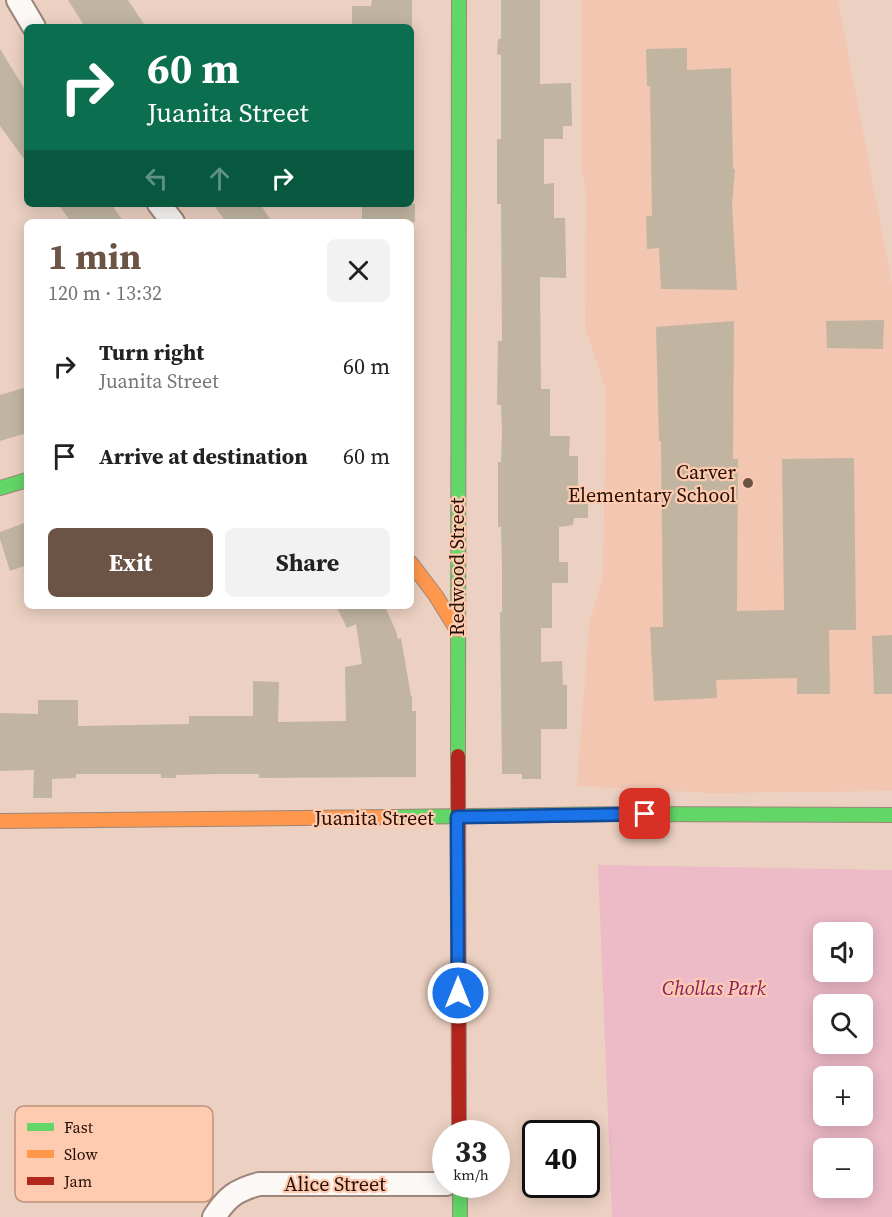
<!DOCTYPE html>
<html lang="en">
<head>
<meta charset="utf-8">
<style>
  body { margin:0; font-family:"Source Serif 4",serif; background:#f2f2f2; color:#222; height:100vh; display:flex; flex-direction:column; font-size:22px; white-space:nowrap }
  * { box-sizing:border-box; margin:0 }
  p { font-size:20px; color:#767676 }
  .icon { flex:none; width:33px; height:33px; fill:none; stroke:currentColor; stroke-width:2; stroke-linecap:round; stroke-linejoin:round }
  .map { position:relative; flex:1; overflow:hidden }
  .details { position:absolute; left:24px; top:219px; width:390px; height:390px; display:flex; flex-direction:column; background:#fff; border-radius:9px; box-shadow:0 3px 15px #0003 }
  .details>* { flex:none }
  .top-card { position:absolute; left:24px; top:24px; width:390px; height:183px; border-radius:9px; box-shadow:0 3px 15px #0003; background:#0b6e4f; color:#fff; overflow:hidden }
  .buttons { position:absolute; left:813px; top:922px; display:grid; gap:12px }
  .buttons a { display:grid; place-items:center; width:60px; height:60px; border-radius:9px; background:#fff; box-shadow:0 3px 15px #0003; font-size:30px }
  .speed { position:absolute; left:432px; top:1120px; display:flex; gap:12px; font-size:30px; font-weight:700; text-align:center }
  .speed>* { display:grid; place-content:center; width:78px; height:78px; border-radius:50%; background:#fff; box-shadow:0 3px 15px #0003; line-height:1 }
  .speed small { font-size:15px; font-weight:400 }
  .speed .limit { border:3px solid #111; border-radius:9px; background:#fff; color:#111 }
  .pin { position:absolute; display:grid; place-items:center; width:51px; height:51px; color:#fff; margin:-26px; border-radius:12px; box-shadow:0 3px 9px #0006 }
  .me { position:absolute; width:66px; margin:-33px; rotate:0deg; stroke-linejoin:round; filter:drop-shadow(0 0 4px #0008) }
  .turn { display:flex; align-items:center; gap:21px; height:126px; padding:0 24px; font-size:27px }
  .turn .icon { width:78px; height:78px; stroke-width:2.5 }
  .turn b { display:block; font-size:42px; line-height:51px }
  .lanes { display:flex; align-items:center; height:57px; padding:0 24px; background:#0003; justify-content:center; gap:30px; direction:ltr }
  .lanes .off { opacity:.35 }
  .round { display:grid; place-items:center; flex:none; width:63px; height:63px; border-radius:9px; background:#f2f2f2 }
  .summary { display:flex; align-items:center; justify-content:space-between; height:102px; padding:0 24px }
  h1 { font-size:36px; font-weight:700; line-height:45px; color:#6b5346 }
  .button { display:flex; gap:12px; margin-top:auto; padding:12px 24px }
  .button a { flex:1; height:69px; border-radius:9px; background:#6b5346; color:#fff; font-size:24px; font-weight:700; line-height:69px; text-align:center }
  .button a+a { background:#f2f2f2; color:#222 }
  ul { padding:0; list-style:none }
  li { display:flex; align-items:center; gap:18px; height:90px; padding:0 24px }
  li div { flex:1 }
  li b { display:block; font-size:22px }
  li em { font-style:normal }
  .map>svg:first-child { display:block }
  .built { fill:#f2c6b0 }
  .green { fill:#edbac7; fill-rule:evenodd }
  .building { fill:#c1b5a2 }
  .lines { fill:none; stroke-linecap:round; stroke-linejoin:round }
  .street-casing { stroke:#9c867a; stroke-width:26 }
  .fast-casing { stroke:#9c867a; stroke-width:16 }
  .slow-casing { stroke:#9c867a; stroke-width:16 }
  .jam-casing { stroke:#9c867a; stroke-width:16 }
  .street { stroke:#fcf8f6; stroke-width:22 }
  .fast { stroke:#63d668; stroke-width:14 }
  .slow { stroke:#ff974d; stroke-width:14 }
  .jam { stroke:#b3261e; stroke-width:14 }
  .route-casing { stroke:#114b97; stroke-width:15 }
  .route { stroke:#1a73e8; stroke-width:10 }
  .poi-dot { fill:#6b5346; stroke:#fecbb1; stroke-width:2 }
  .labels { text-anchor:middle; stroke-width:4.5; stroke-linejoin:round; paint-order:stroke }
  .poi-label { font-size:20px; fill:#250f04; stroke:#fecbb1; text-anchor:end }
  .street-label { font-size:20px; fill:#250f04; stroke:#fecbb1 }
  .park-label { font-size:20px; font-style:italic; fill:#892061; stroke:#fecbb1 }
  .key { fill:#fecbb1; stroke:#bd937d; stroke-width:1.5 }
  .key-label { font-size:16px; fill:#250f04 }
</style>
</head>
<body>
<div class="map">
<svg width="892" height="1217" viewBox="0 0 892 1217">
  <rect width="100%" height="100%" fill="#ecd1c2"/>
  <path class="built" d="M581,0H838L892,284V791L712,793L577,786L589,624L603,576L606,390L585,328L586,189L581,169Z"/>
  <path class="green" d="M598,865L892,870V1217H612ZM824,933H862V972H824ZM824,1005H862V1044H824ZM824,1077H862V1116H824ZM824,1149H862V1188H824Z"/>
  <path class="building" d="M68,0H128L146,27H85Z
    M372,0H412V27H352V6H371Z
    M501,0H540V84L571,83L572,126H563V139H544V184L554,183V218H565L566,262V278L540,277L541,389H550V436H570L569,456H578V496L588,495V518H574L573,525L559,527V562H568V583H552V628H541V662L562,661L563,685H567V729H541V779H522V774H502L500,612H502V568L501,527H498V462H501L502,432L501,405H497L498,341H502L501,204H497V139H501V55L497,54L498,39H501Z
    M687,48V70L731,68L733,169H735L732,204L737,290L661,289L659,248L647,249L646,216H652L650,86H647L646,49Z
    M0,49L27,93V163L0,126Z
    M58,204H111L124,222H71Z
    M213,204H260L272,222H226Z
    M362,204H415V222H362Z
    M884,320L883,349L827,348L826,321Z
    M734,321L733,459H738L737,611L784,610L782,459L854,458L856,630H829L830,694H797V678L716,680L717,698L654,701L650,627H663L661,441H659L656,327Z
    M27,387V433L0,441V395Z
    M27,522V565L10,571L0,539V532Z
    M336,606H392L386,609L396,631L398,639L401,638L411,696H412V711H416V777L259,778V774H216L176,775V778H161V774H76V778L52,779V798H33L34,770L0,771V713L38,714V700H78V726L189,724V716H253V681L279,682L278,722L346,721L345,667L362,664L356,624L347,628Z
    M892,635V694H874L872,636Z"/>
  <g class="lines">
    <g class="street-casing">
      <path id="street" d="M18,0L34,27
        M159,204L173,222
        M214,1217C227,1197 236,1190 259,1184H446"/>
    </g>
    <g class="fast-casing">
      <path id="fast" d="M0,488L27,480
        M458,756L459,0
        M392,817L623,814L892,815
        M460,1185V1217"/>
    </g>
    <g class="slow-casing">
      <path id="slow" d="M411,563L436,596L457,630
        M0,821L392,817"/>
    </g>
    <g class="jam-casing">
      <path id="jam" d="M458,756L459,1134"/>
    </g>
    <use href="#street" class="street"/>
    <use href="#fast" class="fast"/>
    <use href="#slow" class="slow"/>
    <use href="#jam" class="jam"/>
  </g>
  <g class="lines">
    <g class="route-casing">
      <path id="route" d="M458,993L457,817L645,814"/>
    </g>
    <use href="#route" class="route"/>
  </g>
  <circle class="poi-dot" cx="748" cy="483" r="6"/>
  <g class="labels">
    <g class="poi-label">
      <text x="736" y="479">Carver<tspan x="736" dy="23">Elementary School</tspan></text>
    </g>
    <g class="street-label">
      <text transform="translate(457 567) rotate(-90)" y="7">Redwood Street</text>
      <text x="374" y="825">Juanita Street</text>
      <text x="335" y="1191">Alice Street</text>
    </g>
    <g class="park-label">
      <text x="714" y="995">Chollas Park</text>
    </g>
  </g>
  <rect x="15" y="1106" width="198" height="96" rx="9" class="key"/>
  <rect x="27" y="1123" width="27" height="8" fill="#63d668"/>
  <rect x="27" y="1150" width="27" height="8" fill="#ff974d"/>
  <rect x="27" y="1177" width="27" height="8" fill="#b3261e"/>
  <g class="key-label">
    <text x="64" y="1133">Fast</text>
    <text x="64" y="1160">Slow</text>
    <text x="64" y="1187">Jam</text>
  </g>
</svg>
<div class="buttons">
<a><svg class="icon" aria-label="sound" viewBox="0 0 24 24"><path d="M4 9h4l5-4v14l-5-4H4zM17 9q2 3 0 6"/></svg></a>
<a><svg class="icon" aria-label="search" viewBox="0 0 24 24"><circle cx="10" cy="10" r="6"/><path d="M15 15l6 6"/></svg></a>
<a>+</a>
<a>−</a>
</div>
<div class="speed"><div>33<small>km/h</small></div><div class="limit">40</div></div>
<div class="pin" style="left:645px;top:814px;background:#d93025"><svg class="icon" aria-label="arrive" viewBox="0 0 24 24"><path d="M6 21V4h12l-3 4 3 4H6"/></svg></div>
<svg class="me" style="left:458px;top:993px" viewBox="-20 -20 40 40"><circle r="17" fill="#1a73e8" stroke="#fff" stroke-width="3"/><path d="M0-11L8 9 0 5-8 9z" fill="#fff"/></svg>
<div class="top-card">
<div class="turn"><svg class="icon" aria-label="right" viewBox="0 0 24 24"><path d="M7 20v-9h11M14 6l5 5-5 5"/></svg><div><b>60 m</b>Juanita Street</div></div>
<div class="lanes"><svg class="icon off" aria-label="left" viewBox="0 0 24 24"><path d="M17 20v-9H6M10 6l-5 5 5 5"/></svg><svg class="icon off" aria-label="ahead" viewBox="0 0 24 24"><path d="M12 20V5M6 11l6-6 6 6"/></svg><svg class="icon" aria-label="right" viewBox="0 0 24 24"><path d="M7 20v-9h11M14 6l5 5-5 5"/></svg></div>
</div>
<section class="details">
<div class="summary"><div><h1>1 min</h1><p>120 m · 13:32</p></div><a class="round"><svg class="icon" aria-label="close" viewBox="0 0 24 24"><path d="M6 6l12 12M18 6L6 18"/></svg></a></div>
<ul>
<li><svg class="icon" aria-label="right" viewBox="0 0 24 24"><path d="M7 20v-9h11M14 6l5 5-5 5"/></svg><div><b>Turn right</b><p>Juanita Street</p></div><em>60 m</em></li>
<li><svg class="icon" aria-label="arrive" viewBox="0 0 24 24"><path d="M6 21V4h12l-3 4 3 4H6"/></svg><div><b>Arrive at destination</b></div><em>60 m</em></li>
</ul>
<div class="button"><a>Exit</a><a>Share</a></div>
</section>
</div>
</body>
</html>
